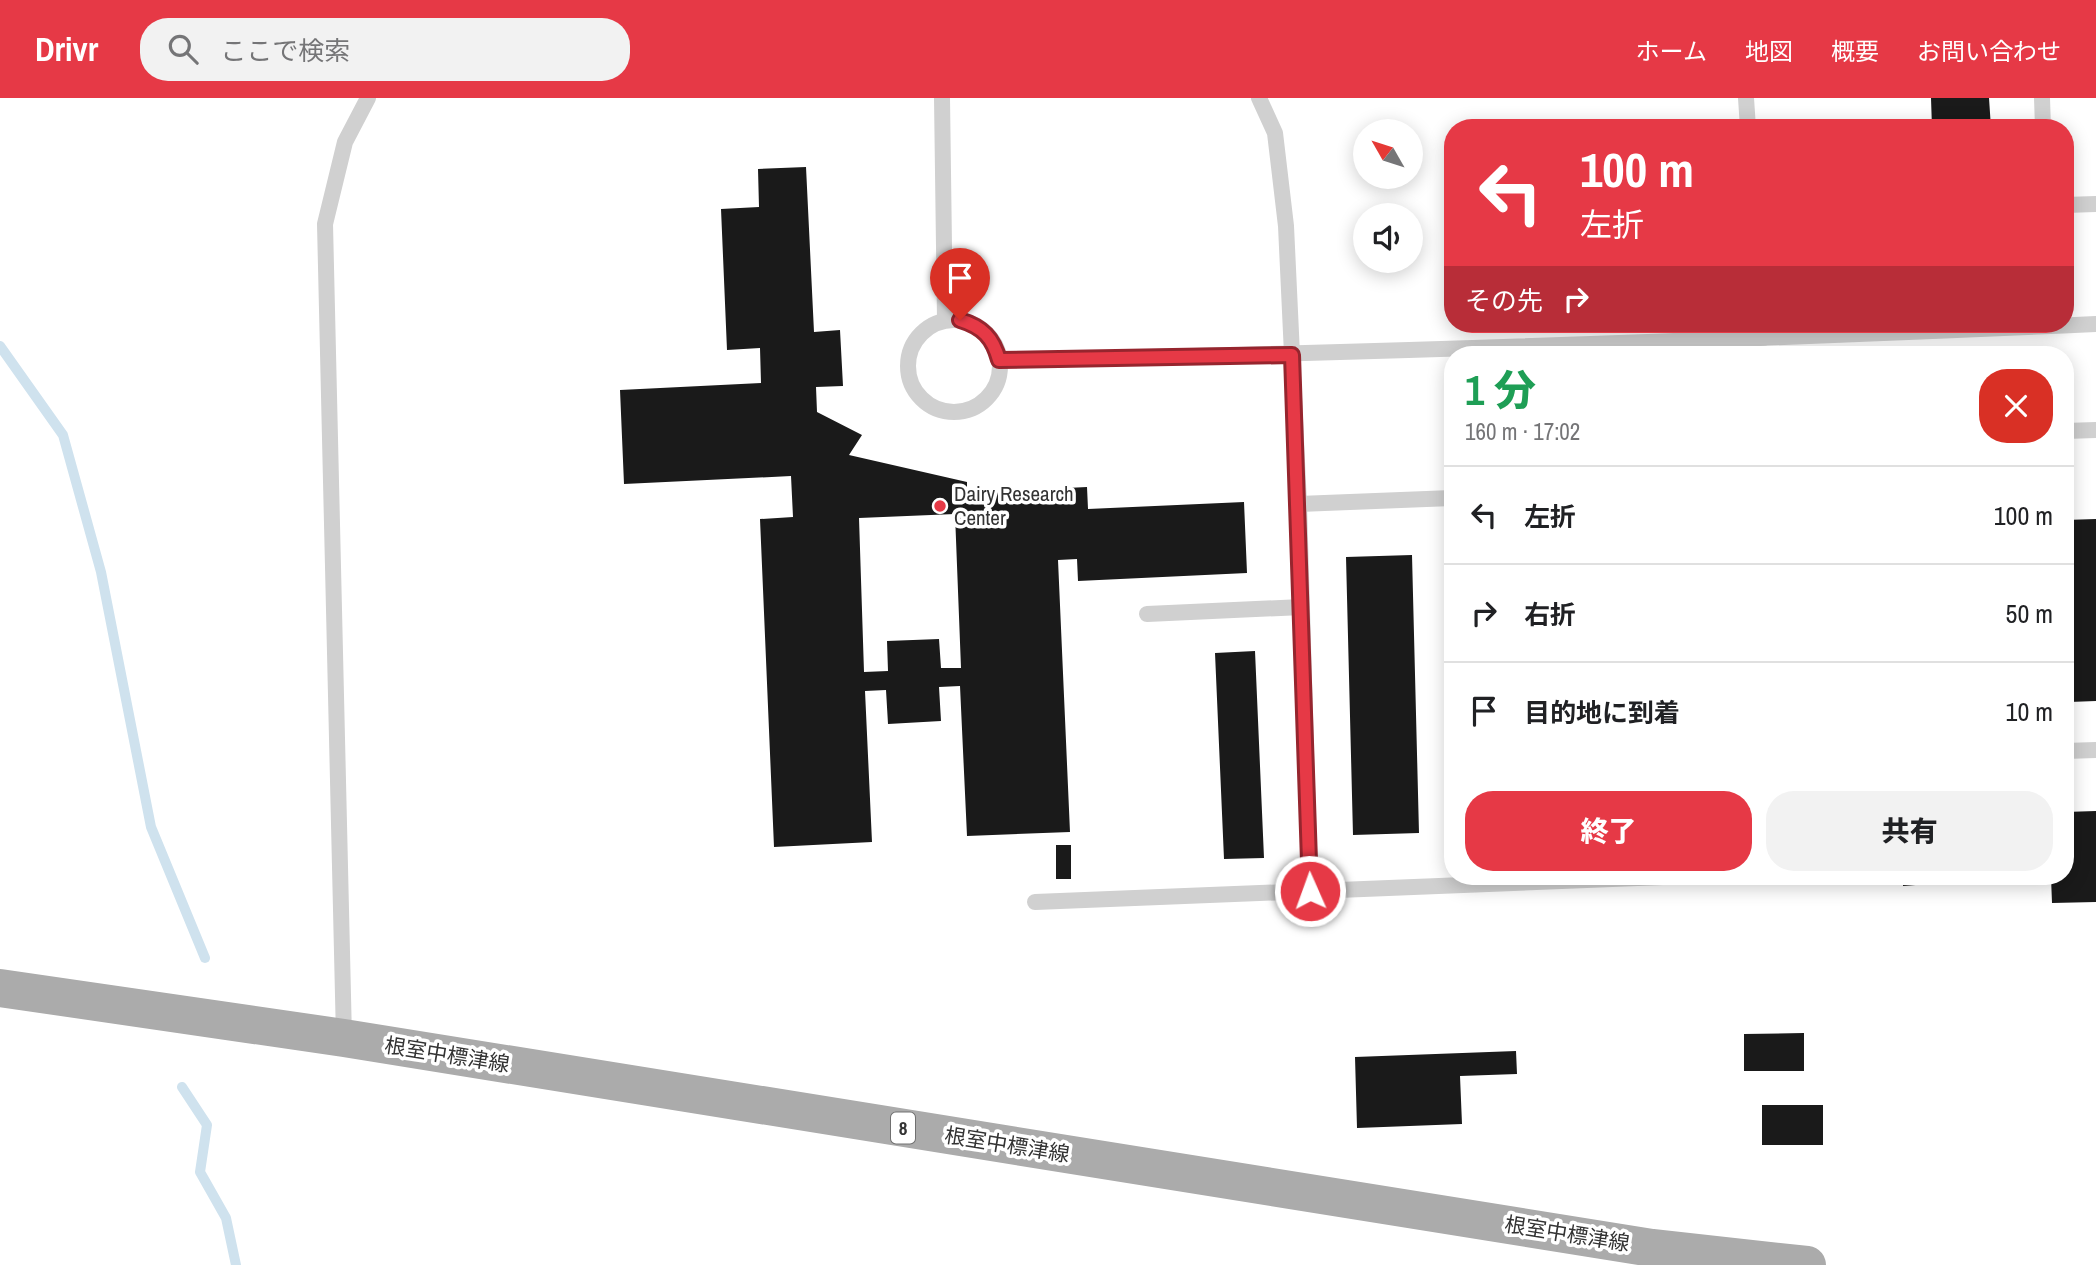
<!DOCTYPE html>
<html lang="ja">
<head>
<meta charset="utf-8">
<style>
  body { margin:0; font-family:"Archivo Narrow","Noto Sans JP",sans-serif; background:#f2f2f2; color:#202124; height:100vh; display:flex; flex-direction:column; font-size:26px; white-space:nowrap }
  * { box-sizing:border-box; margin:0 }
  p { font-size:23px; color:#757577 }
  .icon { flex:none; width:38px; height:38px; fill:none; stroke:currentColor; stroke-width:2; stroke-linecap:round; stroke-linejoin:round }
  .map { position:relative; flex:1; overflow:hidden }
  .panel { position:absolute; left:1444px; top:248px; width:630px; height:539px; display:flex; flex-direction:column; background:#fff; border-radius:28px; box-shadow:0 4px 18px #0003 }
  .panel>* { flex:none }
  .top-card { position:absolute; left:1444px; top:21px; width:630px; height:214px; border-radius:28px; box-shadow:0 4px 18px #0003; background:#e63946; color:#fff; overflow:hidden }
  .needle { width:46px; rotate:309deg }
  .buttons { position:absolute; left:1353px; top:21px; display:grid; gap:14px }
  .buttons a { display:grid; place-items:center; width:70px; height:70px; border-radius:50%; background:#fff; box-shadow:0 4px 18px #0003; font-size:35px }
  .pin { position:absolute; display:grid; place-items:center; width:60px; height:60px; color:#fff; margin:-72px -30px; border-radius:50% 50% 50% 0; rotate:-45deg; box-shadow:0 0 7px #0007 }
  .pin .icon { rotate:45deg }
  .me { position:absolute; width:77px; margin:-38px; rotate:358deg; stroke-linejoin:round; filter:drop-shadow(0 0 5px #0008) }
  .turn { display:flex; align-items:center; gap:24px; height:147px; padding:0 21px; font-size:32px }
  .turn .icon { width:91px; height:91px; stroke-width:2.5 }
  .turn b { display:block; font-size:49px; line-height:60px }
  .then { display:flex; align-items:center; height:66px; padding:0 21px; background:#0003; gap:14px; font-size:26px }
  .round { display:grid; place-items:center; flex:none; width:74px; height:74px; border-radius:28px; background:#f2f2f2 }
  .head { display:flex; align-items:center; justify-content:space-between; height:119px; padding:0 21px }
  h1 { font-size:42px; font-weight:800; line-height:52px; color:#1e9e55 }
  .action { display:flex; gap:14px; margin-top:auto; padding:14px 21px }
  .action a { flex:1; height:80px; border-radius:28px; background:#e63946; color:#fff; font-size:28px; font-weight:800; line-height:80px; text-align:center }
  .action a+a { background:#f2f2f2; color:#202124 }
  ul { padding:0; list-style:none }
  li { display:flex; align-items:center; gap:21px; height:98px; padding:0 21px; border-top:2px solid #e0e0e0 }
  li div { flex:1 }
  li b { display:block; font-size:26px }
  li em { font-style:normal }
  header { display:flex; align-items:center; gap:42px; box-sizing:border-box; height:98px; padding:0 35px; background:#e63946; color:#fff }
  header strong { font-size:33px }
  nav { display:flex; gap:38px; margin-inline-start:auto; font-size:24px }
  .search { width:490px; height:63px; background:#f2f2f2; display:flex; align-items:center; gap:18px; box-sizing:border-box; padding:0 24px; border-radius:28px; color:#757577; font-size:26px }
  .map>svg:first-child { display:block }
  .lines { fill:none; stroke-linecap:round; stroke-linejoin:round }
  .stream { stroke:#cfe2ee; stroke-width:10 }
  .building { fill:#1a1a1a; fill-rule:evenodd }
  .lane { stroke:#d0d0d0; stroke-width:16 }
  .primary { stroke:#ababab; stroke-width:38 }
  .route-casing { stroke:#96252e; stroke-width:18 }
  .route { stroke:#e63946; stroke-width:12 }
  .poi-dot { fill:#e63946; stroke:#fff; stroke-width:2.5 }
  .labels { text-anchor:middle; stroke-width:7; stroke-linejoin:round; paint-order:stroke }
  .shield { fill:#fff; stroke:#707070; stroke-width:2 }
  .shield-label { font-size:19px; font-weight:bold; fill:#333 }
  .poi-label { font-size:21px; fill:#333; stroke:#fff; text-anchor:start }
  .street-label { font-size:21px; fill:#333; stroke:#fff }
</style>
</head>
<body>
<header>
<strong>Drivr</strong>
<div class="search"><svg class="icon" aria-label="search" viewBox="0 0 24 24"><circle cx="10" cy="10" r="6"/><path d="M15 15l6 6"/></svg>ここで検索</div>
<nav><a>ホーム</a><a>地図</a><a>概要</a><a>お問い合わせ</a></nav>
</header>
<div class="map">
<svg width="2096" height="1167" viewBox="0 0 2096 1167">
  <rect width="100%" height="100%" fill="#fff"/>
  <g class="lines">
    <path class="stream" d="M0,248L63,337L101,474L151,729L205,860
      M182,989L207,1027L200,1074L226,1120L236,1167"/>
  </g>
  <path class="building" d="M1931,0H1989L1991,30H1932Z
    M806,69L814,234L840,232L843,288L816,289L817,314L862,337L849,357L967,384V395L1087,389L1088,411L1244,404L1247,475L1078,483L1077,461L1058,462L1070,734L967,738L960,588L939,589L941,623L888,626L886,592L865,593L872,744L774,749L760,421L793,419L791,378L624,386L620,292L761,285L760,250L727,252L721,111L759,109L758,71ZM955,416L961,570H941L939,541L887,543L888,573L864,574L859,420Z
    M2096,421V603L2069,604L2065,422Z
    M1412,457L1419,735L1353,737L1346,459Z
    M1255,553L1264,760L1224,761L1215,555Z
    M2096,713V804L2052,805L2051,779H2065V714Z
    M1056,747H1071V781H1056Z
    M1903,779H1928V786L1903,788Z
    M1804,935V973H1744V936Z
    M1516,953L1517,976L1460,978L1462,1026L1357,1030L1355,959Z
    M1762,1007H1823V1047H1762Z"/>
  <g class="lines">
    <path class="lane" d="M942,0L945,222
      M1259,0L1275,35L1286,128L1299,406L1452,400
      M1746,0L1748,30
      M2042,0L2043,30
      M2065,107L2096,106
      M908 268a46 46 0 1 1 92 0a46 46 0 1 1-92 0Z
      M1758,226L1759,257
      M999,262C1365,256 1731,242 2096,226
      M2065,333L2096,332
      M1299,406L1310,793
      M1147,516L1302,509
      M2065,653L2096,652
      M1035,804L1663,779
      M344,940L325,126L345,44L368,0"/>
    <path class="primary" d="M0,890L344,940L1652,1150L1807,1167"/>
  </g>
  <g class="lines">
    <g class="route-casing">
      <path id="route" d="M960,222C983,229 993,240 999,262L1292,257L1310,793"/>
    </g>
    <use href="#route" class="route"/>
  </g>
  <circle class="poi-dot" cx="940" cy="408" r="7"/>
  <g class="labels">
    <rect class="shield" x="891" y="1014.5" width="24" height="31" rx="5"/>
    <g class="shield-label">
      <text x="903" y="1037">8</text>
    </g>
    <g class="poi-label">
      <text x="954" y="403">Dairy Research<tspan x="954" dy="24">Center</tspan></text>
    </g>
    <g class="street-label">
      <text transform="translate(447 957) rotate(9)" y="7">根室中標津線</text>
      <text transform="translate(1007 1047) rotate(9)" y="7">根室中標津線</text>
      <text transform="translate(1567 1136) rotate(9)" y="7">根室中標津線</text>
    </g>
  </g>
</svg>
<div class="buttons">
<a><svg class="needle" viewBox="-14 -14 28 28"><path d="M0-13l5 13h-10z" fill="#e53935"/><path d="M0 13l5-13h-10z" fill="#757577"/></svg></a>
<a><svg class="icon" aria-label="sound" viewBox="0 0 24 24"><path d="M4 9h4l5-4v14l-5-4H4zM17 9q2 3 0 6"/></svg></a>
</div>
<div class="pin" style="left:960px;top:222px;background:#d93025"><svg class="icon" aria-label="arrive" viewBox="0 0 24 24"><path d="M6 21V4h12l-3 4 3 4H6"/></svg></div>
<svg class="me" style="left:1310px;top:793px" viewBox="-20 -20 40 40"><circle r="17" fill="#e63946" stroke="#fff" stroke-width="3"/><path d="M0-11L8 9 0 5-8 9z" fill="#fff"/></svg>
<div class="top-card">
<div class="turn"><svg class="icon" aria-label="left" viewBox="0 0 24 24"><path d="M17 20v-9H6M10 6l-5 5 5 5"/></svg><div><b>100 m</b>左折</div></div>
<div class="then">その先<svg class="icon" aria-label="right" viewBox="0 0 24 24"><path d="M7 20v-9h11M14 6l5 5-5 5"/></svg></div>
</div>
<section class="panel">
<div class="head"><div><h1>1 分</h1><p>160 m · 17:02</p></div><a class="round" style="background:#d93025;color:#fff"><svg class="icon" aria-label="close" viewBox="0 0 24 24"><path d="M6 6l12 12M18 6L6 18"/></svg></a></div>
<ul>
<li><svg class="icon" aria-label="left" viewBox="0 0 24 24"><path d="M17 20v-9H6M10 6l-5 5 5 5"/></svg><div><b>左折</b></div><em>100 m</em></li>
<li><svg class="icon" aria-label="right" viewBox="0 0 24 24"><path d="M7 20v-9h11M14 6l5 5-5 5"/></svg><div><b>右折</b></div><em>50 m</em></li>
<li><svg class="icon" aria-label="arrive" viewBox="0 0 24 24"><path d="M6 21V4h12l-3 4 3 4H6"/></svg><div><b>目的地に到着</b></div><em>10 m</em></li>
</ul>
<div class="action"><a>終了</a><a>共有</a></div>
</section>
</div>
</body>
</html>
